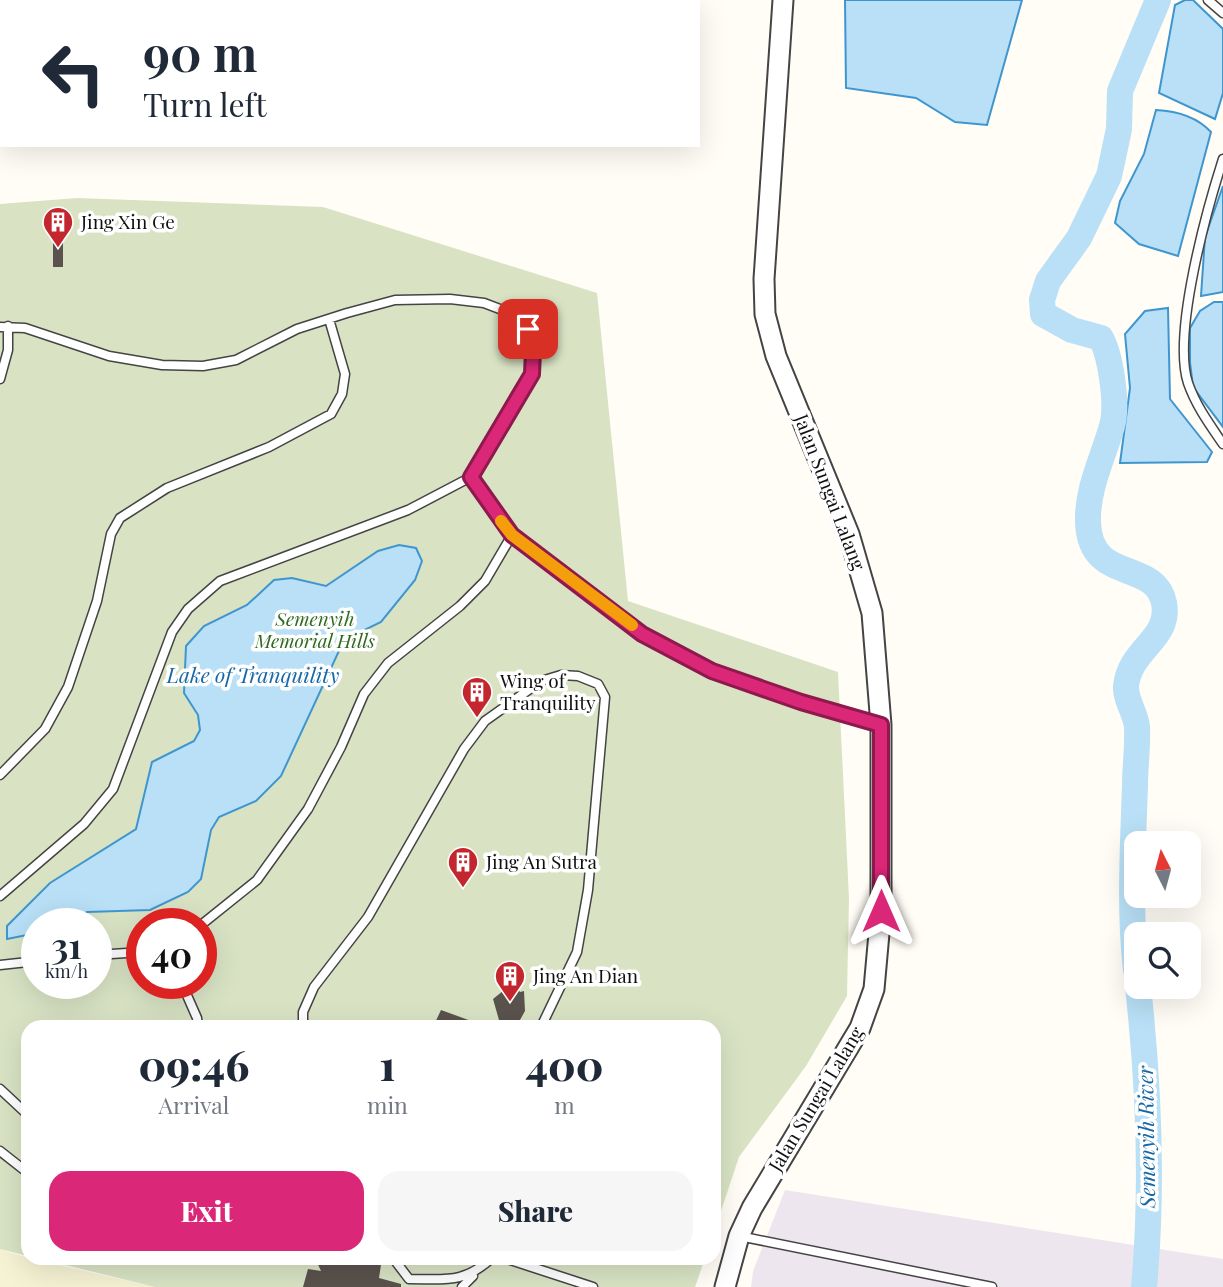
<!DOCTYPE html>
<html lang="en">
<head>
<meta charset="utf-8">
<style>
  body { margin:0; font-family:"Playfair Display",serif; background:#f6f6f7; color:#1f2937; height:100vh; display:flex; flex-direction:column; font-size:26px; white-space:nowrap }
  * { box-sizing:border-box; margin:0 }
  p { font-size:23px; color:#747a83 }
  .icon { flex:none; width:38px; height:38px; fill:none; stroke:currentColor; stroke-width:2; stroke-linecap:round; stroke-linejoin:round }
  .map { position:relative; flex:1; overflow:hidden }
  .panel { position:absolute; left:21px; top:1020px; width:700px; height:245px; display:flex; flex-direction:column; background:#fff; border-radius:21px; box-shadow:0 7px 28px #0002 }
  .panel>* { flex:none }
  .guide { position:absolute; left:0px; top:0px; width:700px; height:147px; box-shadow:0 7px 28px #0002; background:#fff; color:#1f2937; overflow:hidden }
  .needle { width:46px; rotate:354deg }
  .tools { position:absolute; left:1124px; top:831px; display:grid; gap:14px }
  .tools a { display:grid; place-items:center; width:77px; height:77px; border-radius:14px; background:#fff; box-shadow:0 7px 28px #0002; font-size:35px }
  .speed { position:absolute; left:21px; top:908px; display:flex; gap:14px; font-size:35px; font-weight:700; text-align:center }
  .speed>* { display:grid; place-content:center; width:91px; height:91px; border-radius:50%; background:#fff; box-shadow:0 7px 28px #0002; line-height:1 }
  .speed small { font-size:18px; font-weight:400 }
  .speed .limit { border:10px solid #d22; background:#fff; color:#111 }
  .pin { position:absolute; display:grid; place-items:center; width:60px; height:60px; color:#fff; margin:-30px; border-radius:14px; box-shadow:0 4px 10px #0006 }
  .me { position:absolute; width:77px; margin:-38px; rotate:0deg; stroke-linejoin:round; filter:drop-shadow(0 0 5px #0008) }
  .turn { display:flex; align-items:center; gap:24px; height:147px; padding:0 28px; font-size:32px }
  .turn .icon { width:91px; height:91px; stroke-width:2.5 }
  .turn b { display:block; font-size:49px; line-height:60px }
  .eta { display:flex; justify-content:space-evenly; align-items:center; height:119px; text-align:center }
  .eta b { font-size:42px; font-weight:800; line-height:49px }
  .cta { display:flex; gap:14px; margin-top:auto; padding:14px 28px }
  .cta a { flex:1; height:80px; border-radius:21px; background:#db2777; color:#fff; font-size:28px; font-weight:800; line-height:80px; text-align:center }
  .cta a+a { background:#f6f6f7; color:#1f2937 }
  .map>svg:first-child { display:block }
  .industrial { fill:#eee6ef }
  .farmland { fill:#f6f3d4 }
  .cemetery { fill:#d9e3c4; fill-rule:evenodd }
  .water { fill:#b9e0f7; stroke:#3f96cf; stroke-width:2 }
  .lines { fill:none; stroke-linecap:round; stroke-linejoin:round }
  .river { stroke:#b9e0f7; stroke-width:26 }
  .building { fill:#5a524d }
  .service-casing { stroke:#444; stroke-width:11 }
  .tertiary-casing { stroke:#444; stroke-width:23 }
  .service { stroke:#fff; stroke-width:8 }
  .tertiary { stroke:#fff; stroke-width:19 }
  .route-casing { stroke:#8e194d; stroke-width:18 }
  .route { stroke:#db2777; stroke-width:12 }
  .slow { stroke:#f59e0b; stroke-width:12 }
  .labels { text-anchor:middle; stroke-width:7; stroke-linejoin:round; paint-order:stroke }
  .poi-label { font-size:19px; fill:#111; stroke:#fff; text-anchor:start }
  .street-label { font-size:19px; fill:#111; stroke:#fff }
  .park-label { font-size:19px; font-style:italic; fill:#2f6b1f; stroke:#fff }
  .water-label { font-size:21px; font-style:italic; fill:#1768a6; stroke:#fff }
</style>
</head>
<body>
<div class="map">
<svg width="1223" height="1287" viewBox="0 0 1223 1287">
  <rect width="100%" height="100%" fill="#fffdf5"/>
  <path class="industrial" d="M785,1190L1223,1259V1287H751L753,1271Z"/>
  <path class="farmland" d="M0,1249L28,1258L155,1287H0Z"/>
  <path class="cemetery" d="M77,198L323,207L597,293L628,601L838,672L849,898L847,996L806,1066L739,1157L714,1232V1027H28V1256L0,1249V204ZM37,924H96V984H37ZM142,924H201V984H142Z
    M37,1258H705L695,1287H155Z"/>
  <path class="water" d="M845,0H1022L987,125L955,122L916,98L846,88Z
    M1185,0H1193L1223,29V93L1215,119L1159,93L1175,5Z
    M1156,110C1177,111 1197,117 1211,132L1178,256L1139,244L1115,223L1120,201L1144,154Z
    M1223,186V292L1201,296L1205,237Z
    M1214,302H1223V427L1193,387L1190,362V328L1200,311Z
    M1168,308L1170,399L1212,452L1207,462L1120,463L1130,388L1125,334L1145,311Z
    M399,545L416,548L422,561L415,580L381,622L344,640L281,776L256,801L219,817L211,830L201,879L188,892L150,910L87,912L63,924H37V933L7,939V926L50,883L136,829L152,762L194,741L200,730L198,715L184,693L186,646L204,626L247,605L274,580L292,578L326,586L378,551Z"/>
  <g class="lines">
    <path class="river" d="M1136,970C1129,909 1133,847 1135,785C1135,766 1138,746 1137,727C1136,714 1125,699 1126,686C1130,648 1171,639 1164,603C1155,558 1090,585 1088,522C1087,488 1103,458 1112,426C1118,405 1111,357 1101,338L1072,330L1043,314L1042,300L1048,281L1079,238L1109,176L1119,129L1120,91L1158,0
      M1138,987C1149,1086 1153,1188 1144,1287"/>
  </g>
  <path class="building" d="M53,233H63V267H53Z
    M514,982L520,992L524,991L525,1011L516,1027H501L493,999Z
    M441,1010L485,1026L484,1027H433Z
    M315,1258H382L379,1278L401,1284V1287H303L308,1269L321,1271Z"/>
  <g class="lines">
    <g class="service-casing">
      <path id="service" d="M1208,0L1223,13
        M15,2V0
        M0,33L2,31
        M1223,159C1207,209 1172,334 1188,383C1196,406 1210,425 1223,444
        M0,327L25,328L109,356L162,365L203,366L236,360L297,329L347,313L395,300L450,299L484,303L513,314L528,329L532,351V374L471,477L408,510L220,581L188,609L172,632L113,789L84,824L0,896
        M0,379L8,350V326
        M471,477L512,535L642,634L712,671L801,702L881,725
        M0,775L45,729L68,687L97,601L111,534L120,518L167,488L269,447L331,414L342,394L345,374L329,319
        M201,925L257,880L308,809L341,747L364,694L388,663L460,606L485,581L512,535
        M96,955L142,952
        M0,965L37,961
        M182,984L197,1018L198,1027
        M303,1027V1012L314,987L368,917L464,749L485,721L541,681L561,675L578,676L598,684L605,697L588,890L577,952L541,1027
        M0,1089L28,1115
        M0,1151L28,1173
        M739,1236L992,1287
        M393,1258L409,1279C446,1279 463,1284 492,1258
        M504,1258L593,1287
        M462,1287L473,1276"/>
    </g>
    <g class="tertiary-casing">
      <path id="tertiary" d="M725,1287L739,1236L752,1208L860,1028L874,989L881,911V725L872,613L849,534L776,356L765,314L764,279L783,0"/>
    </g>
    <use href="#service" class="service"/>
    <use href="#tertiary" class="tertiary"/>
  </g>
  <g class="lines">
    <g class="route-casing">
      <path id="route" d="M528,329L533,351L532,374L471,477L512,535L642,634L712,671L801,702L881,725V911"/>
    </g>
    <use href="#route" class="route"/>
    <path class="slow" d="M501,521L512,535L632,625"/>
  </g>
  <defs>
    <g id="building-pin" transform="scale(1.575)"><path d="M0 17L-7.5 6A9.5 9.5 0 1 1 7.5 6Z" fill="#c4262e" stroke="#fff"/><path d="M-4-6H4V6H1V3H-1V6H-4ZM-2.5-4.3h1.7v1.8h-1.7ZM.8-4.3h1.7v1.8H.8ZM-2.5-1h1.7V.8h-1.7ZM.8-1h1.7V.8H.8Z" fill="#fff"/></g>
  </defs>
  <g fill-rule="evenodd">
    <use href="#building-pin" x="58" y="222"/>
    <use href="#building-pin" x="477" y="692"/>
    <use href="#building-pin" x="463" y="862"/>
    <use href="#building-pin" x="510" y="976"/>
  </g>
  <g class="labels">
    <g class="poi-label">
      <text x="81" y="229">Jing Xin Ge</text>
      <text x="500" y="688">Wing of<tspan x="500" dy="22">Tranquility</tspan></text>
      <text x="486" y="869">Jing An Sutra</text>
      <text x="533" y="983">Jing An Dian</text>
    </g>
    <g class="street-label">
      <text transform="translate(830 492) rotate(69)" y="7">Jalan Sungai Lalang</text>
      <text transform="translate(816 1099) rotate(-59)" y="7">Jalan Sungai Lalang</text>
    </g>
    <g class="park-label">
      <text x="315" y="626">Semenyih<tspan x="315" dy="22">Memorial Hills</tspan></text>
    </g>
    <g class="water-label">
      <text x="253" y="683">Lake of Tranquility</text>
      <text transform="translate(1147 1137) rotate(-91)" y="7">Semenyih River</text>
    </g>
  </g>
</svg>
<div class="tools">
<a><svg class="needle" viewBox="-14 -14 28 28"><path d="M0-13l5 13h-10z" fill="#e53935"/><path d="M0 13l5-13h-10z" fill="#747a83"/></svg></a>
<a><svg class="icon" aria-label="search" viewBox="0 0 24 24"><circle cx="10" cy="10" r="6"/><path d="M15 15l6 6"/></svg></a>
</div>
<div class="speed"><div>31<small>km/h</small></div><div class="limit">40</div></div>
<div class="pin" style="left:528px;top:329px;background:#d93025"><svg class="icon" aria-label="arrive" viewBox="0 0 24 24"><path d="M6 21V4h12l-3 4 3 4H6"/></svg></div>
<svg class="me" style="left:881px;top:911px" viewBox="-20 -20 40 40"><path d="M0-17L14 15 0 8-14 15z" fill="#db2777" stroke="#fff" stroke-width="4"/></svg>
<div class="guide">
<div class="turn"><svg class="icon" aria-label="left" viewBox="0 0 24 24"><path d="M17 20v-9H6M10 6l-5 5 5 5"/></svg><div><b>90 m</b>Turn left</div></div>
</div>
<section class="panel">
<div class="eta">
<div><b>09:46</b><p>Arrival</p></div>
<div><b>1</b><p>min</p></div>
<div><b>400</b><p>m</p></div>
</div>
<div class="cta"><a>Exit</a><a>Share</a></div>
</section>
</div>
</body>
</html>
